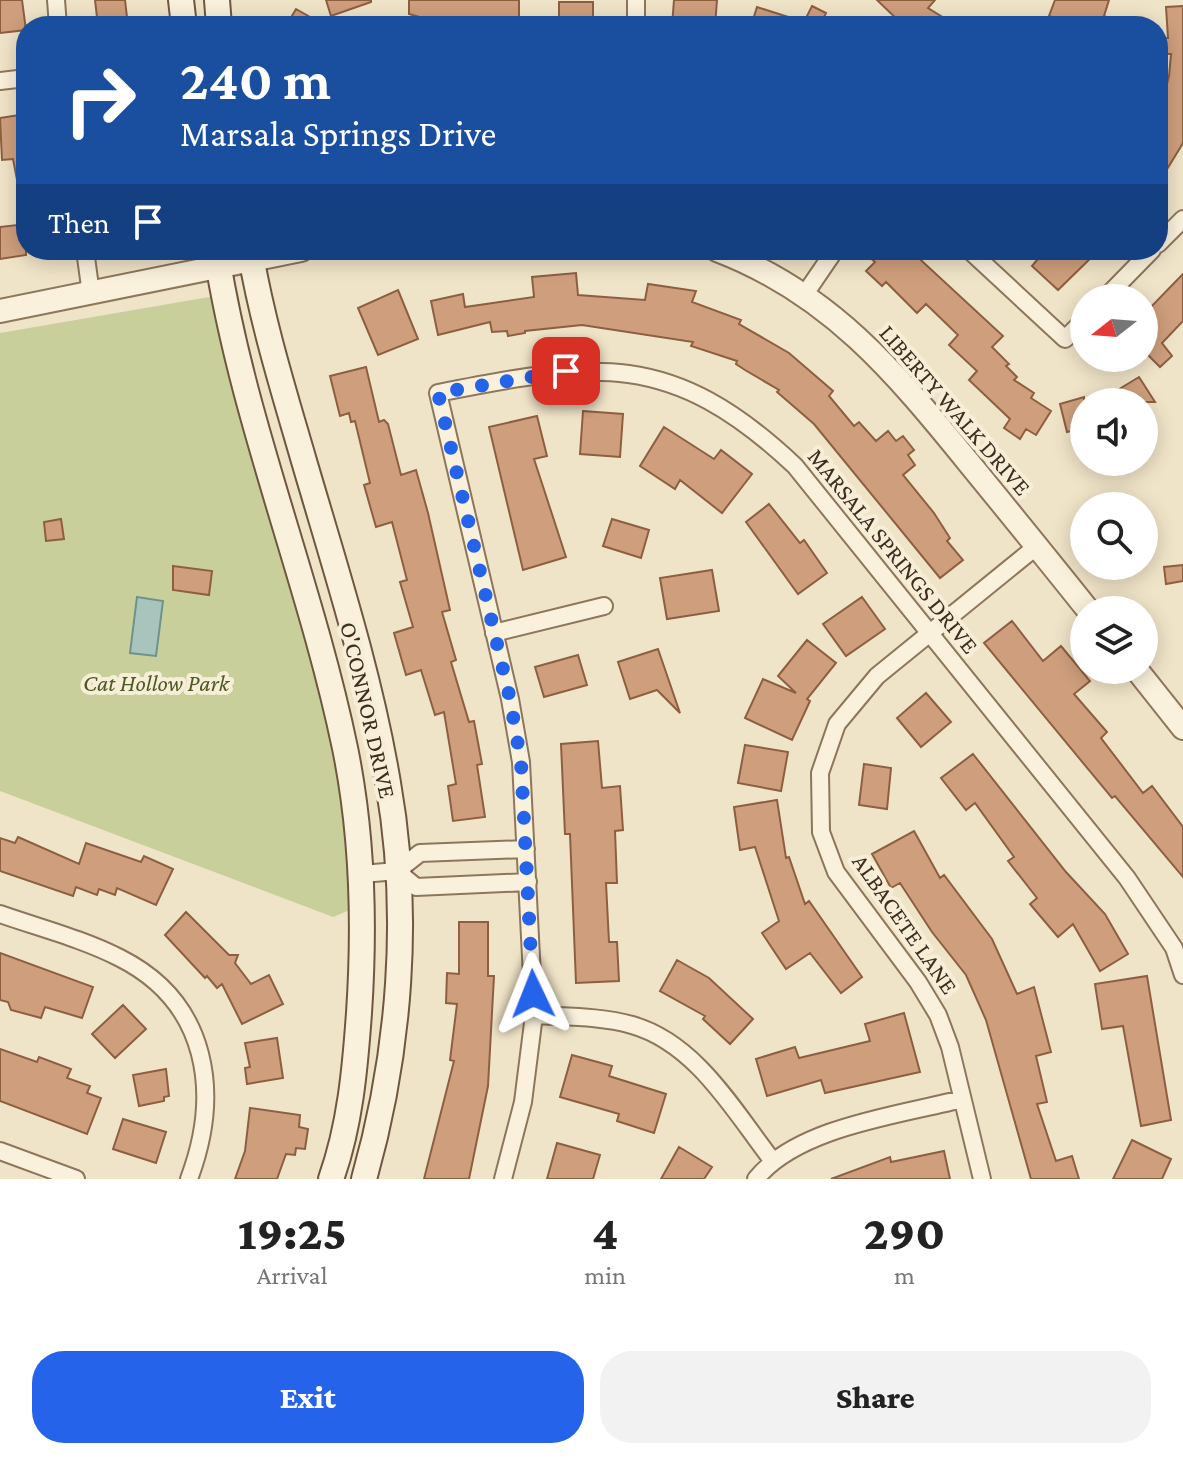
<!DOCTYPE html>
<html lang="en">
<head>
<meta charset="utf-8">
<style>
  body { margin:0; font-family:"Crimson Pro",serif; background:#f2f2f2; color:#222; height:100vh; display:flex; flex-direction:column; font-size:30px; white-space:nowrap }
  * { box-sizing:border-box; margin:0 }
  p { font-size:26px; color:#767676 }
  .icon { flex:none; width:44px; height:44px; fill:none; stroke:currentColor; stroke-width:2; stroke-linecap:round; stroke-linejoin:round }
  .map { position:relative; height:1179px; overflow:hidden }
  .sheet { display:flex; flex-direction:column; background:#fff; flex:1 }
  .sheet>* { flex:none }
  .hud { position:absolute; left:16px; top:16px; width:1152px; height:244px; border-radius:32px; box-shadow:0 4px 20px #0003; background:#1a4fa0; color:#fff; overflow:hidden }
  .needle { width:52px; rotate:253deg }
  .tools { position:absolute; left:1070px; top:284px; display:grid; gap:16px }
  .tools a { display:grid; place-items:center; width:88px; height:88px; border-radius:50%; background:#fff; box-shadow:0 4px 20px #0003; font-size:40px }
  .pin { position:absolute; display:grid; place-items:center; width:68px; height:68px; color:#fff; margin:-34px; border-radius:16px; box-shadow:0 4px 12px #0006 }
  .me { position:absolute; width:88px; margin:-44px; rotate:358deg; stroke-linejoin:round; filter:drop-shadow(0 0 6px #0008) }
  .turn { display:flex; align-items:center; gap:28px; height:168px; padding:0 32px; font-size:36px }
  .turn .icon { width:104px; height:104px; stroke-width:2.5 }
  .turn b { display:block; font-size:56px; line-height:68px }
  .then { display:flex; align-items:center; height:76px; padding:0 32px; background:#0003; gap:16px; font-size:30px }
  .eta { display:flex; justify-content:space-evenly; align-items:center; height:136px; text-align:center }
  .eta b { font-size:48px; font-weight:800; line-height:56px }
  .primary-button { display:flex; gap:16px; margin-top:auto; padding:16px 32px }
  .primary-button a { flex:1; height:92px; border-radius:32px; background:#2563eb; color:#fff; font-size:32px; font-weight:800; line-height:92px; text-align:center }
  .primary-button a+a { background:#f2f2f2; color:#222 }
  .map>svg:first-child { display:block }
  .green { fill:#c9cf9b }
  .water { fill:#a9c4bc; stroke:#6f938a; stroke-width:2 }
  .building { fill:#cf9f7d; stroke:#8d5f41; stroke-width:2 }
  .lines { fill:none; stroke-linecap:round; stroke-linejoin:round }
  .minor-casing { stroke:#8d765c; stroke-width:20 }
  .tertiary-casing { stroke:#8d765c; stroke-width:26 }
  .secondary-casing { stroke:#6f573f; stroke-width:28 }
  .minor { stroke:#faf1dc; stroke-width:16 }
  .tertiary { stroke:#faf1dc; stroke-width:22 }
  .secondary { stroke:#faf1dc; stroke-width:24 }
  .route { stroke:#2563eb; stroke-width:14; stroke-dasharray:0 25.2 }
  .labels { text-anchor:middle; stroke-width:8; stroke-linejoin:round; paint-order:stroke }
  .street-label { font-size:24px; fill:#3d2e20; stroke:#f7eed8 }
  .park-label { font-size:24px; font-style:italic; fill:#4d5a26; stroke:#f7eed8 }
</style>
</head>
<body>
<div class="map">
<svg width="1183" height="1179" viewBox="0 0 1183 1179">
  <rect width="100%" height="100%" fill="#f0e4c8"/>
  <path class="green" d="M215,296L237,394L330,730L346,816L352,909L333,917L0,791V333Z"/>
  <path class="water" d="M137,597L163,601L156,656L130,653Z"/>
  <path class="building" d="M0,0H22L26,30L0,33Z
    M95,0H125L128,26H98Z
    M326,0H371V2L331,16Z
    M409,0H519V26H423V18L409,14Z
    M674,0H717L715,26H672Z
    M877,0H935L928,8L957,26H904Z
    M1055,0H1109L1104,16L1126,26H1077L1049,16Z
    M559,2H593V20H588V26H559Z
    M812,6L826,13L820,26H751L757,7L804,22Z
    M1183,6V143L1158,184V118L1169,76L1171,54H1162L1163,38H1168L1166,7Z
    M296,9L317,21L286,26Z
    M26,114V189L19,190L13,159L2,160L0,118Z
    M26,224V255L0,259V227Z
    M861,250H910L1003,336L992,347L1009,364L1006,366L1017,377L1014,380L1034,393L1031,398L1051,411L1036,435L1026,429L1020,439L1004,428L1010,419L969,380L977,371L949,345L958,335L926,304L917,313L886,282L882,286L866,271L875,262Z
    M1026,250H1099L1058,290L1032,266L1037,260Z
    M576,273L578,295L645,300L648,284L696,291L692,302L741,320L739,324L789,353L833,391L829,396L854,426L859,422L876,441L888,431L896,441L903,436L914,450L908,455L915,465L903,475L934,513L950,538L947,541L963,560L940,578L814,424L777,392L779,390L745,370L736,364L737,361L691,346L693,342L582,325L525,331V333L508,336L507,331L492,332L490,322L438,335L431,301L463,294L465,307L534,297L532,277Z
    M1183,274V321L1162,343L1172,356L1160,367L1144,351V334L1153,325L1144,314Z
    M398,290L418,339L378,355L358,308Z
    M366,367L379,422L384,420L388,424L401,475L416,470L428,513L450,610L442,612L456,660L451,662L469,722L474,721L482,764L477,765L485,817L453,821L448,786L456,784L444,712L435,715L421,670L406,675L394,633L413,627L400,582L407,580L392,522L376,527L364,485L370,483L355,421L351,422L349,413L340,416L330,376Z
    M1139,377L1155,402H1098Z
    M1084,397V428L1067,432L1060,404Z
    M583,411L623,414L620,457L580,454Z
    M537,416L547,456L534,459L566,557L523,570L489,427Z
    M664,427L714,459L721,450L752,474L722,513L680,480L675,489L640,466Z
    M769,504L800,543L804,540L827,573L798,594L746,522Z
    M61,519L64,539L46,541L44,522Z
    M612,519L649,530L641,558L603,546Z
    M1183,565V581L1166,584L1164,567Z
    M173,566L212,571L209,595L173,590Z
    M712,570L719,611L667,619L660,578Z
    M862,597L885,629L846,656L823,624Z
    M1012,621L1043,661L1061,646L1090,681L1074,694L1107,732L1101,738L1143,793L1152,786L1183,827V877L1115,796L1112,798L984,643Z
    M807,640L836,663L807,699L810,701L792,740L745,718L763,679L796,693L778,676Z
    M658,649L680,713L657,690L630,699L618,662Z
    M578,655L587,685L544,697L535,667Z
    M926,693L951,722L921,747L897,718Z
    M598,741L602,788L620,786L623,830L615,831L617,883H606L609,942H617L619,981L576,983L570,834H565L561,744Z
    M745,745L788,752L781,791L738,783Z
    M973,754L1066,872L1105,914L1128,954L1100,971L1073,924L1058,937L1030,904L1037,898L1008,861L1014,857L975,803L966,810L941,778Z
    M864,764L891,768L887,809L859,805Z
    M777,800L786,858L789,857L805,904L809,901L862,977L841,993L810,953L786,969L762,933L779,921L755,847L740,850L734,807Z
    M914,831L940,878L944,875L992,939L1017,994L1034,987L1051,1052L1036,1056L1047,1102L1037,1104L1056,1161L1072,1156L1079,1179H1031L986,1020L966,975L932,932L900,883L891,888L872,854Z
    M18,837L79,864L86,843L141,862L144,856L173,869L156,905L117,888L115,895L99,889L97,895L76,887L73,896L0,871V838L15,843Z
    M186,912L229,955H238L235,963L251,984L269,975L283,1004L242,1024L222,984L217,988L207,976L205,978L165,935Z
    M459,922H488V976H494L488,1086L469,1179H424L454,1061L450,1060L457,1004L446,1003L447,973L459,974Z
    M0,953L93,987L82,1018L45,1007L41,1018L11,1010L8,1002L0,1000Z
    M677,960L709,978L753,1019L730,1044L703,1019L705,1016L660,991Z
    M1147,976L1171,1120L1141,1126L1123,1026L1102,1029L1095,984Z
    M123,1005L146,1029L115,1058L92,1034Z
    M904,1013L920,1072L825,1093L821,1080L767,1096L756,1059L795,1047L799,1058L870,1041L865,1024Z
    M277,1038L283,1078L247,1084L245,1068L250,1067L245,1043Z
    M0,1049L37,1062L39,1057L71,1069L67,1078L90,1086L87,1093L101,1098L87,1134L0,1101Z
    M572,1055L612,1066L609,1076L666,1094L654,1133L617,1121L619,1114L560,1097Z
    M166,1069L169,1096L164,1097V1101L139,1106L133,1075Z
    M250,1108L300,1115L299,1127L308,1129L305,1149L296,1148L295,1155L286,1154L277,1179H235L245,1151Z
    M123,1119L166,1132L156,1163L113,1149Z
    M1132,1140L1171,1159L1162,1179H1113Z
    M557,1143L600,1155L593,1179H547Z
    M679,1147L712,1167L704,1179H661Z
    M944,1151L950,1179H831L890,1157L891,1162Z"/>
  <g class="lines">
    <g class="minor-casing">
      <path id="minor" d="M56,0L58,26
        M636,26V0
        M0,81L26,78
        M1158,244L1183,219
        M85,250L91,294
        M969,250L1065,339L1084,320
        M805,294L835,250
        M1105,298L1152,250
        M494,633L604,606
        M397,871L416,887L528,882
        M397,871L420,853L526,849
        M362,874L397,871
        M0,914C40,928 83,939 120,958C209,1003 221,1094 189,1179
        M534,1015C566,1017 600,1016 632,1025C696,1043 734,1111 772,1160
        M0,1151L76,1179
        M503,1179L523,1102L534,1015L521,762L510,699L438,393C594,362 671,349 795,466L1127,878L1174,948L1183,975
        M756,1179C797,1127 900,1115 962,1099
        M982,1179L950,1047L938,1015L918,982L836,872L821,832L820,773L837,724L877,676L1037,546"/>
    </g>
    <g class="tertiary-casing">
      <path id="tertiary" d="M717,250C830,293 895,372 969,463C1009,512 1049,561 1088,610
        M0,311L301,250
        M1137,670L1183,728"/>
    </g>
    <g class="secondary-casing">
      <path id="secondary" d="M181,0L184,26
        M217,0L219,26
        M216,250C242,420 310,580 345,748C363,836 365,923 359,1013C355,1069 350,1126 331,1179
        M250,250C262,322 284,392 304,461C335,567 370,675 388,783C411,913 400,1053 364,1179"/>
    </g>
    <use href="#minor" class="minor"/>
    <use href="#tertiary" class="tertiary"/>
    <use href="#secondary" class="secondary"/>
  </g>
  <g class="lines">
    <path class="route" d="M533,994L521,762L510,699L438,393L566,371"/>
  </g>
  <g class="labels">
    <g class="street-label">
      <text transform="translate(955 410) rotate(49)" y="8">LIBERTY WALK DRIVE</text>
      <text transform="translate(893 551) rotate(51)" y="8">MARSALA SPRINGS DRIVE</text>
      <text transform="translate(368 710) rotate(77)" y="8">O'CONNOR DRIVE</text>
      <text transform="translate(905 924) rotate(55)" y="8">ALBACETE LANE</text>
    </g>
    <g class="park-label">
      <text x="156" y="691">Cat Hollow Park</text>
    </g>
  </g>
</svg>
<div class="tools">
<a><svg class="needle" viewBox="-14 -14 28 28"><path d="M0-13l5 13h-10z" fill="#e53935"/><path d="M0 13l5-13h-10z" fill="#767676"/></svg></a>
<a><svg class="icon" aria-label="sound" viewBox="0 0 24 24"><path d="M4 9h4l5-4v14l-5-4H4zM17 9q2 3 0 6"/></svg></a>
<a><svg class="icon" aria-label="search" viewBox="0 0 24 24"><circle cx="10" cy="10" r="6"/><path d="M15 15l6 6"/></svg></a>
<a><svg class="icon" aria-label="layers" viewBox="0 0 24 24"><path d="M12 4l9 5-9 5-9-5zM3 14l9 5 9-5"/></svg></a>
</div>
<div class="pin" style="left:566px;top:371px;background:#d93025"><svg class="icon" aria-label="arrive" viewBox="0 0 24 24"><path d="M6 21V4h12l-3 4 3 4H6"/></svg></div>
<svg class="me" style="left:533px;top:994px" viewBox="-20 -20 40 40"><path d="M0-17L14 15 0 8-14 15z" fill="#2563eb" stroke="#fff" stroke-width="4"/></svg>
<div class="hud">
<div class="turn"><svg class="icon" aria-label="right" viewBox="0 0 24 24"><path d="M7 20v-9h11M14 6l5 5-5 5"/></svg><div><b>240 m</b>Marsala Springs Drive</div></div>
<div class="then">Then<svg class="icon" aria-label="arrive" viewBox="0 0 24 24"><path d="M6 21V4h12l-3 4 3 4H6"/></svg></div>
</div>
</div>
<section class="sheet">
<div class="eta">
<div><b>19:25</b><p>Arrival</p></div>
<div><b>4</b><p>min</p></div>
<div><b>290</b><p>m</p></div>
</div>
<div class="primary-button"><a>Exit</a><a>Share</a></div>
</section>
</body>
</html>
